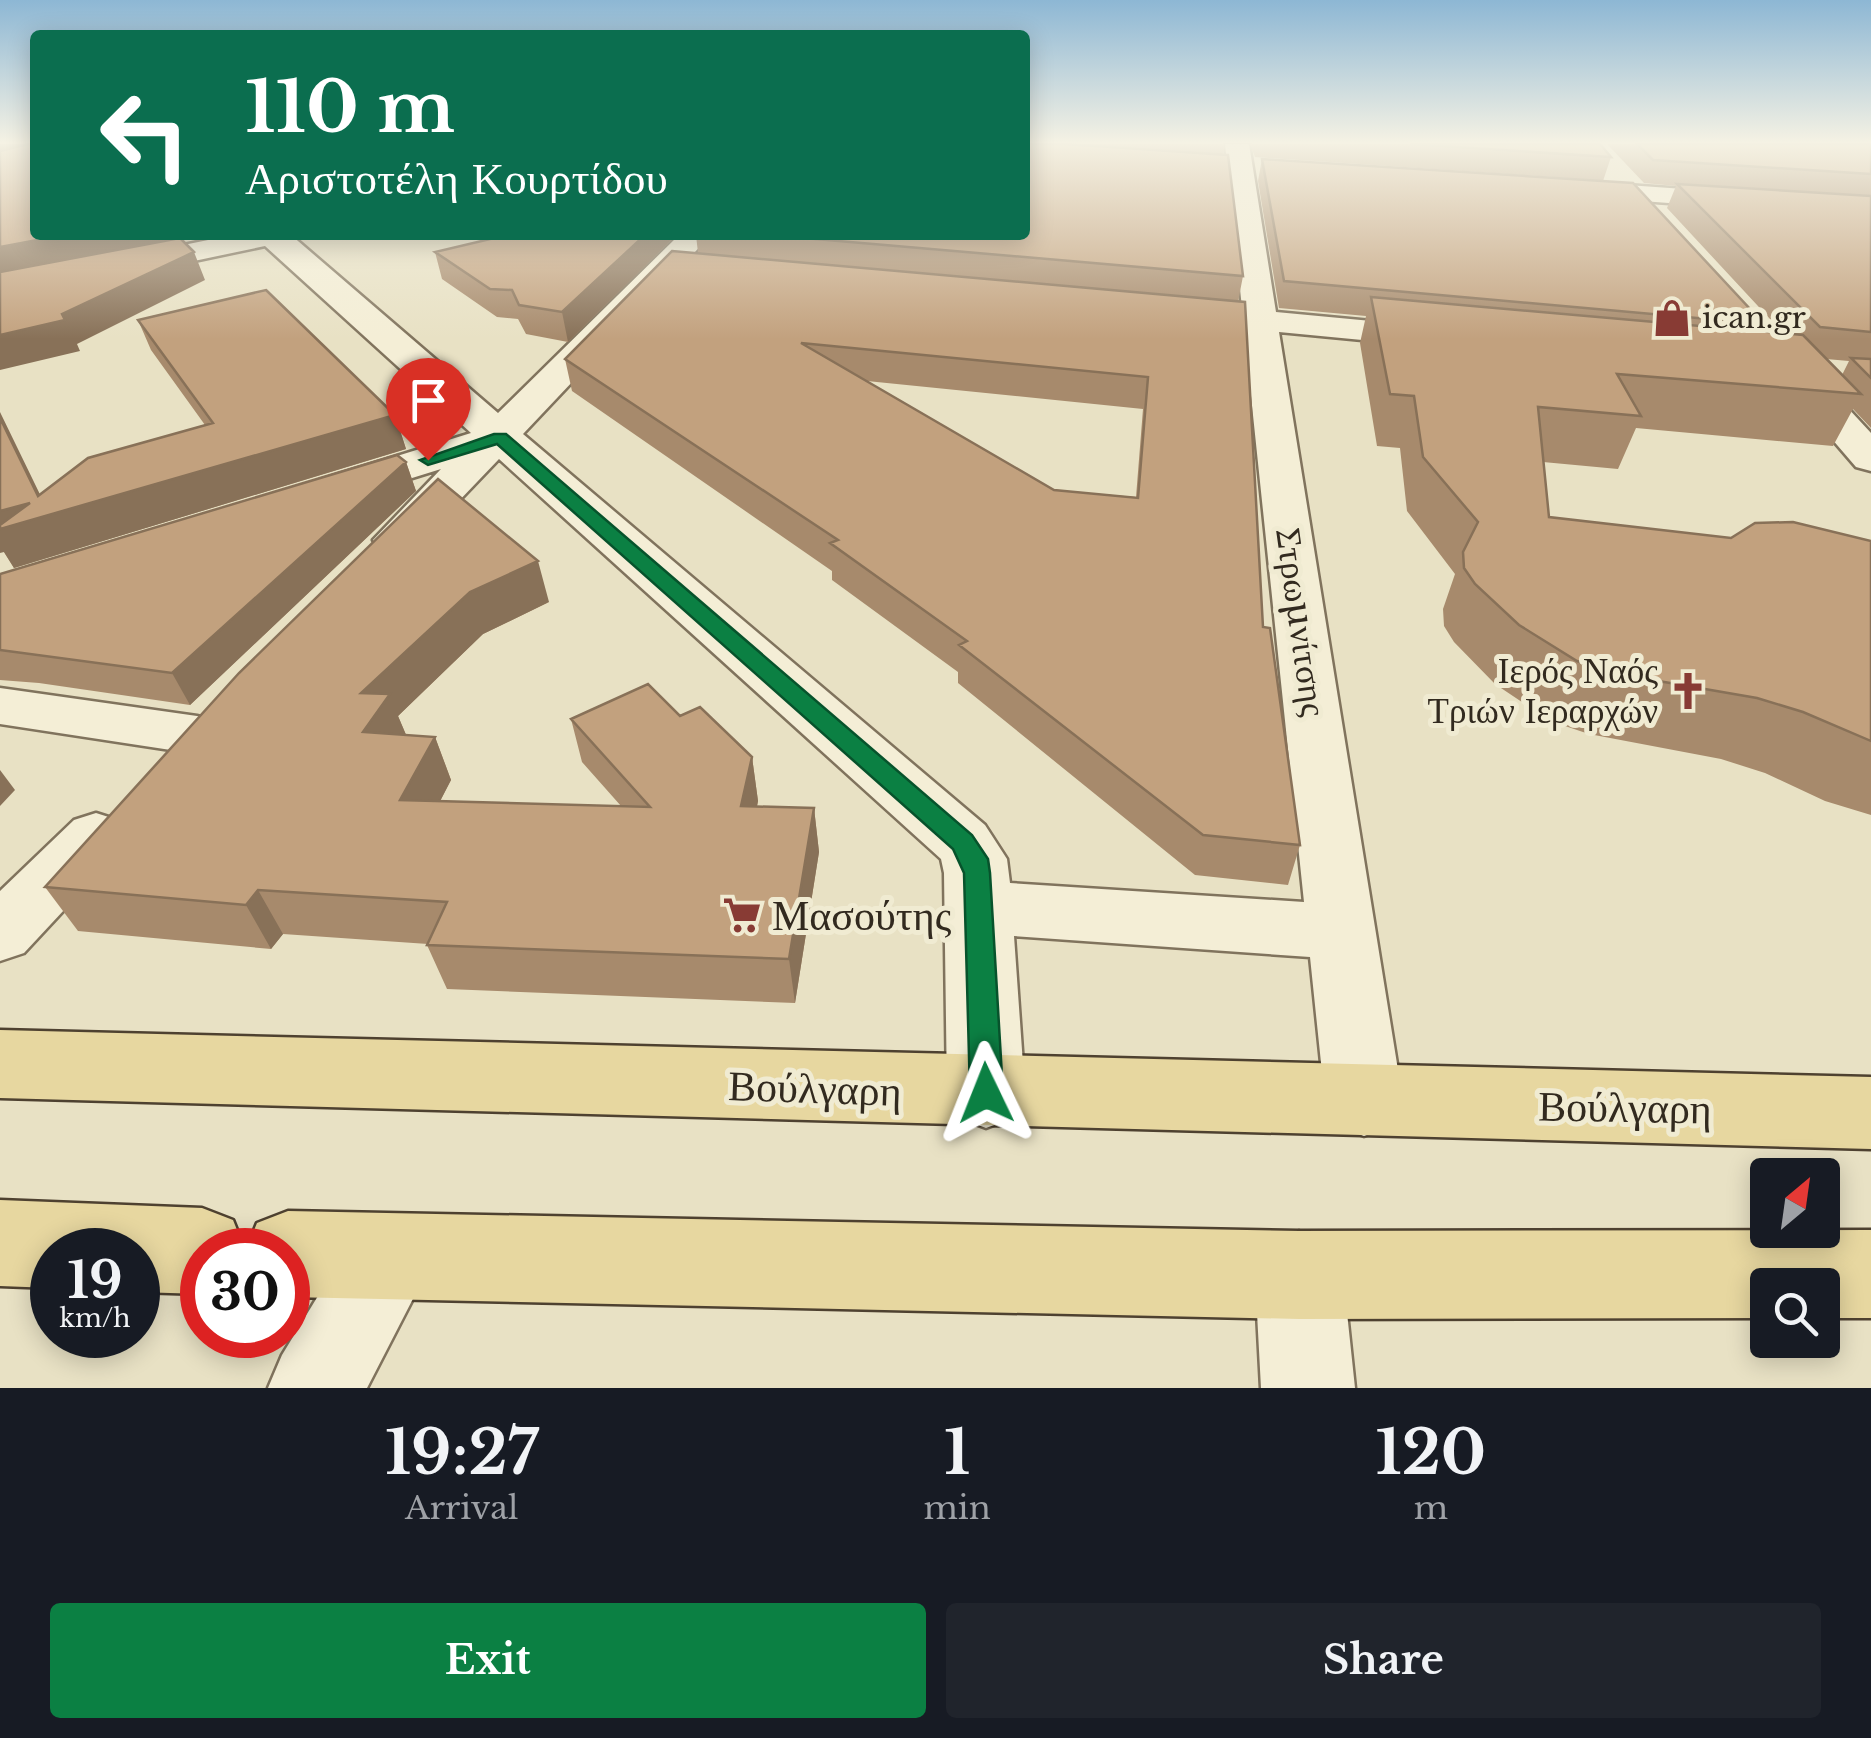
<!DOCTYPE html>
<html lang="en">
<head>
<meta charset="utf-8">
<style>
  body { margin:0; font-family:"Libre Baskerville",serif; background:#20242c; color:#f1f3f6; height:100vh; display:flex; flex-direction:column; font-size:38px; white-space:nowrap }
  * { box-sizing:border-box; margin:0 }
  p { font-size:32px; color:#9ea1a6 }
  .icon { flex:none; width:55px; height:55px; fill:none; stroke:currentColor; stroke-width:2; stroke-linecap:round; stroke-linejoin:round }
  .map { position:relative; height:1388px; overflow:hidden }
  .details { display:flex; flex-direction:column; background:#171b24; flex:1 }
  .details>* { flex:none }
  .guide { position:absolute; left:30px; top:30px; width:1000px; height:210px; border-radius:10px; box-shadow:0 5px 25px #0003; background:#0b6e4f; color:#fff; overflow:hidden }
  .needle { width:65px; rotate:29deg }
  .buttons { position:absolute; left:1750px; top:1158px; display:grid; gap:20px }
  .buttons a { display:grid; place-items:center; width:90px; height:90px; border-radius:10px; background:#171b24; box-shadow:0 5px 25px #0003; font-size:50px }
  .speed { position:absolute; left:30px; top:1228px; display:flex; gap:20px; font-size:50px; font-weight:700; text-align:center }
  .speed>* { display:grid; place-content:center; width:130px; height:130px; border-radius:50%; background:#171b24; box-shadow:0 5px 25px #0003; line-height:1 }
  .speed small { font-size:25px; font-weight:400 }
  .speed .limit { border:15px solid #d22; background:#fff; color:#111 }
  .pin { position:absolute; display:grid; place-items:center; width:85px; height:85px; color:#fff; margin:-102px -42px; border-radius:50% 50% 50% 0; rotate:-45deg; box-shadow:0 0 10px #0007 }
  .pin .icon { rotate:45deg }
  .me { position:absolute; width:110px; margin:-55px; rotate:358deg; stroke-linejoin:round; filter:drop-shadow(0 0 8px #0008) }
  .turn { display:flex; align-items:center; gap:35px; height:210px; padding:0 50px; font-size:45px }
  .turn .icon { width:130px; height:130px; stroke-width:2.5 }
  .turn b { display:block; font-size:70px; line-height:85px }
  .eta { display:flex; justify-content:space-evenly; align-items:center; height:170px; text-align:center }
  .eta b { font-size:60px; font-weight:700; line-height:70px }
  .cta { display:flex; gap:20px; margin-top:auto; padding:20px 50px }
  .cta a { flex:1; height:115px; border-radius:10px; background:#0b8043; color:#fff; font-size:40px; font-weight:700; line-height:115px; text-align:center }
  .cta a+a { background:#20242c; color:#f1f3f6 }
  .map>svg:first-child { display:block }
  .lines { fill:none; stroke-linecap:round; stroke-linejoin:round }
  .minor-casing { stroke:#80735d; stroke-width:5 }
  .major-casing { stroke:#4e4130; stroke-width:5 }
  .minor { fill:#f4eed6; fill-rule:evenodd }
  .major { fill:#e7d7a0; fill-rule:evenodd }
  .wall { fill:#a78a6c; fill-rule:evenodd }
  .shaded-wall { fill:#887158 }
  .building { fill:#c2a17e; stroke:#887158; stroke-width:2.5; fill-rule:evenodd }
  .route { fill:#0b8043; stroke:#07532c; stroke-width:2.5 }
  .labels { text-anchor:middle; stroke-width:10; stroke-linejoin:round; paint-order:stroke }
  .far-poi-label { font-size:30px; fill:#322a1f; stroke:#f0ebd2; text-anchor:start }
  .street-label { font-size:35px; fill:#322a1f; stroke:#f0ebd2 }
  .poi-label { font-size:35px; fill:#322a1f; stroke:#f0ebd2; text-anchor:end }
  .near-poi-label { font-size:42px; fill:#322a1f; stroke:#f0ebd2; text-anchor:start }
  .near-street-label { font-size:42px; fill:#322a1f; stroke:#f0ebd2 }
</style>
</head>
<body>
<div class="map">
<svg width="1871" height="1388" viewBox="0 0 1871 1388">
  <rect width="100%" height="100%" fill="#e8e1c4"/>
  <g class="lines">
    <g class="minor-casing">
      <path id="minor" d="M1225,144H1249L1276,312L1435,327L1447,330L1452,337L1447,344L1435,347L1279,332L1403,1101L1392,1126L1364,1136L1336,1126L1325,1101L1310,957L1014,936L1025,1093L1013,1118L986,1128L959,1118L947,1093L944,873L941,859L499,459L412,550L396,554L380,550L373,540L441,469L335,502L320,498L313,489L320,480L471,433L265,246L0,302V282L233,235H291L498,413L679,235H711L523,434L985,825L1007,859L1010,883L1304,902L1244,329L1161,319L1156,312L1161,305L1173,302L1242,308Z
        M1570,181L1871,202V218L1561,195L1557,189Z
        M1795,362L1808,365L1871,433V471L1856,467L1782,381L1777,373L1782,365Z
        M0,688L197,716L217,721L226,735L217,749L197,754L0,724Z
        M96,813L118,820L127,836L118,852L24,953L0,961V891L74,820Z
        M391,1215L422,1227L434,1258L367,1388H268L282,1355L360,1227Z
        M1299,1231L1330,1244L1343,1275L1355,1388H1261L1255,1275L1268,1244Z"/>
    </g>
    <g class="major-casing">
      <path id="major" d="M0,1030L1871,1077V1149L0,1098Z
        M0,1200L202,1208L233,1220L245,1250H202V1294L138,1292V1250H52V1288L0,1286Z
        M288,1211L1299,1231L1871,1230V1318H1822V1285H1768V1318L1299,1319L288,1297V1250H246L257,1223Z"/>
    </g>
    <use href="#minor" class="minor"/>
    <use href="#major" class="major"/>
  </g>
  <path class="wall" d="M1025,144H1224L1223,155L1243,276L1238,302L1263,627L1300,845L1288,885L1195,875L958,683V672L832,580V571L572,391L565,359L698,253L696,235H1025ZM867,381L1143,409L1136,497L1054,490Z
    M1250,144H1600L1611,157L1603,181L1764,324L1761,331L1783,333L1667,208L1676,186L1644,183L1607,144H1871V428L1853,409L1833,446L1636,428L1618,469L1543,462L1549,517L1731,538L1871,541V815L1825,801L1765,773L1721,759L1589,734L1550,721L1495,684L1454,642L1444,626L1443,609L1455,574L1407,511L1400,448L1377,446L1360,343L1366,316L1279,308L1258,181L1262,159L1582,179L1255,157ZM1826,359L1849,361L1842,375Z
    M676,235L568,342L526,334L518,319L497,317L442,279L435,252Z
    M138,320L395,415L406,449L14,568L4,552L40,495L205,425L151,350Z
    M406,462L416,491L190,705L39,683L0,680V574Z
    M549,602L483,634L398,716L406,735L435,737L451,780L440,801L621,806L582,762L571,719L680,716L752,757L758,801L757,807L814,808L819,852L795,1003L447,989L427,945L428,944L283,934L271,949L78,931L45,887L239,673Z"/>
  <path class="shaded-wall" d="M0,144H35L0,156Z
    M64,235H166L170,244L0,278V247Z
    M645,235H676L568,342L562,312Z
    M194,252L205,280L77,344L80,351L0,370V335L62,314Z
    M0,412L50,515L395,415L406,449L14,568L4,552L0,553V511L38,496L0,418Z
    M406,462L416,491L190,705L172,673Z
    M538,561L549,602L483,634L398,716L407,737L363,732L361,693L470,592Z
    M435,737L451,780L418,844L400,800Z
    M752,757L758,801L747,850L741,806Z
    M0,770L15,790L0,806Z
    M814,808L819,852L795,1003L789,959Z
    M258,890L283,934L271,949L246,905Z"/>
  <path class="building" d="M28,144H35V235H64L0,247V151Z
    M1025,144H1065L1228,155L1243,276L769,235H1025Z
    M1410,144H1600L1611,157Z
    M1637,144H1871V174L1653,160Z
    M1262,159L1633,183L1764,324L1284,281Z
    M1677,184L1871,196V332L1820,327Z
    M507,235H645L562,312L519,305L512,290L490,289L435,252Z
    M180,238L194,252L62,314L65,320L0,335V272Z
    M672,251L1245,302L1263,627L1270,628L1300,845L1203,835L959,645L967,641L830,543L838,540L565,359ZM801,343L1148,377L1138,498L1054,490Z
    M266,290L395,415L0,529V525L30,503L0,511V418L38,496L88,458L213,423L138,320Z
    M1371,297L1803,335L1861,394L1617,374L1641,416L1538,407L1549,517L1731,538L1755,523L1793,522L1871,541V741L1803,712L1757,698L1618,674L1577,661L1519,625L1475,584L1464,568L1463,552L1478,522L1423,457L1414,396L1390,394Z
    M1851,358L1871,359V378Z
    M397,455L406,462L172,673L0,650V574Z
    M438,479L538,561L470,592L361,693L390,694L363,732L435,737L400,800L650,807L571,719L648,684L680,716L700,707L752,757L741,806L814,808L789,959L427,945L447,902L258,890L246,905L45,887L239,673Z"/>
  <linearGradient id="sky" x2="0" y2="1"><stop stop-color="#8db7d4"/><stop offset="0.42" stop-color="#f5f2e4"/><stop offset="1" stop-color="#f5f2e4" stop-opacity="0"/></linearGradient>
  <rect width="1871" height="339" fill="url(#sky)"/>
  <path class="route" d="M494,434H506L972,835L988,859L990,873L1003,1093L998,1103L986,1107L975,1103L970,1093L964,873L953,849L497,444L428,465L420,460Z"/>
  <defs>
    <g id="shop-bare" transform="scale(3)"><path d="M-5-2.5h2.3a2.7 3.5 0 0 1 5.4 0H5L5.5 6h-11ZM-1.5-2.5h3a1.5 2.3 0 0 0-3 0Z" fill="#883b34" stroke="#f0ebd2" stroke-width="2.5" paint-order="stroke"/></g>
    <g id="church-bare" transform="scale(3)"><path d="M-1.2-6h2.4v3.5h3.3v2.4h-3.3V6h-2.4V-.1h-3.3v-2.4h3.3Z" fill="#883b34" stroke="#f0ebd2" stroke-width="2.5" paint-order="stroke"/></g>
    <g id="supermarket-bare" transform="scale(3)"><path d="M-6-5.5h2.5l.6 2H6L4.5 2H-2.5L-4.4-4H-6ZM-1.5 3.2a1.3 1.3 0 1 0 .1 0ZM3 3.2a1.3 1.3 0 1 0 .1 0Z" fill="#883b34" stroke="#f0ebd2" stroke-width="2.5" paint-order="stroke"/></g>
  </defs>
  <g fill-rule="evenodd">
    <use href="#shop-bare" x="1672" y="318"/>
    <use href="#church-bare" x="1688" y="691"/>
    <use href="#supermarket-bare" x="742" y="915"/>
  </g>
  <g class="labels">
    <g class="far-poi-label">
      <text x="1702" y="328">ican.gr</text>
    </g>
    <g class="street-label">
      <text transform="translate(1301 622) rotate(82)" y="12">Στρωμνίτσης</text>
    </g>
    <g class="poi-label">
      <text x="1658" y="683">Ιερός Ναός<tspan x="1658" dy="40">Τριών Ιεραρχών</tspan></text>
    </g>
    <g class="near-poi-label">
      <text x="772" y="930">Μασούτης</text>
    </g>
    <g class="near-street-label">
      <text transform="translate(815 1088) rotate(2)" y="15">Βούλγαρη</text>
      <text transform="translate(1625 1107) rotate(1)" y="15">Βούλγαρη</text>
    </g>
  </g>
</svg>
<div class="buttons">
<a><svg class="needle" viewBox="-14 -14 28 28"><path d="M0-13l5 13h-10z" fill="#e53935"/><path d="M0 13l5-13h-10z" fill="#9ea1a6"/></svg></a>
<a><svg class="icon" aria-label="search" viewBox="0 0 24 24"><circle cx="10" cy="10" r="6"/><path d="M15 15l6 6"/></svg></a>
</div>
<div class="speed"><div>19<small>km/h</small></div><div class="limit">30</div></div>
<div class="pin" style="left:428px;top:460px;background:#d93025"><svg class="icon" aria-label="arrive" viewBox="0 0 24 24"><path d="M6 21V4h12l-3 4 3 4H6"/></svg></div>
<svg class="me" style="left:986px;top:1093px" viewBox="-20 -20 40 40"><path d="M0-17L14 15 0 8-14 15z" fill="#0b8043" stroke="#fff" stroke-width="4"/></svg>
<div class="guide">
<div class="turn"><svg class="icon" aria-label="left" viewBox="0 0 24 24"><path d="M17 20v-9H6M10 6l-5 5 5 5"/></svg><div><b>110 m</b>Αριστοτέλη Κουρτίδου</div></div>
</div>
</div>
<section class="details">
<div class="eta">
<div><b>19:27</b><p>Arrival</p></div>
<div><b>1</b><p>min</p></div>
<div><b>120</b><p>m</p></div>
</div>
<div class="cta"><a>Exit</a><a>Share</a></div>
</section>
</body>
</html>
